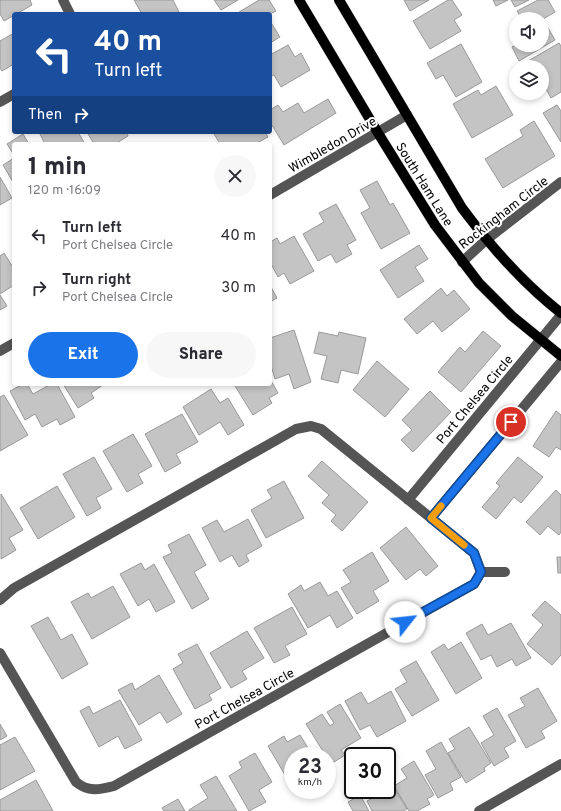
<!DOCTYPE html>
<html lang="en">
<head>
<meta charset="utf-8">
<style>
  body { margin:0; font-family:Overpass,sans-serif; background:#f7f7f7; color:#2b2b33; height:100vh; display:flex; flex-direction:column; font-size:15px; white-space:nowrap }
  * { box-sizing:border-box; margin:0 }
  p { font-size:13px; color:#7c7c81 }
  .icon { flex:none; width:22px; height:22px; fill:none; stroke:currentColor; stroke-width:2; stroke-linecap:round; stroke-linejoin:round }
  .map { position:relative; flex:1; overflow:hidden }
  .side { position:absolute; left:12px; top:142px; width:260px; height:244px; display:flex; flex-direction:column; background:#fff; border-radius:4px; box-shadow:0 2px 6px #0003 }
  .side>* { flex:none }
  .hud { position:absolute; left:12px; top:12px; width:260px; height:122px; border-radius:4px; box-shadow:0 2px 6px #0003; background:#1a4fa0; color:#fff; overflow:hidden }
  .buttons { position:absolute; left:509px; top:12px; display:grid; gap:8px }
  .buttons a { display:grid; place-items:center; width:40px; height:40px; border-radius:50%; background:#fff; box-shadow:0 2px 6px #0003; font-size:20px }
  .speed { position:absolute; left:284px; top:747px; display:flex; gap:8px; font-size:20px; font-weight:700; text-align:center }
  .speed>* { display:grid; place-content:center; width:52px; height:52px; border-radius:50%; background:#fff; box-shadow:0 2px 6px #0003; line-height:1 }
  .speed small { font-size:10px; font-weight:400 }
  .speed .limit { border:2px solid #111; border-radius:6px; background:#fff; color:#111 }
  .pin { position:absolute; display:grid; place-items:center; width:34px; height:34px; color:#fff; margin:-17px; border:2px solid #fff; border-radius:50%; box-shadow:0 1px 4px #0007 }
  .me { position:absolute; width:44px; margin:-22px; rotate:61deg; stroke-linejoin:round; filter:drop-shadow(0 0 3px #0008) }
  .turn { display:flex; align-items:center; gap:14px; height:84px; padding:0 16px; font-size:18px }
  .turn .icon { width:52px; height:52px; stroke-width:2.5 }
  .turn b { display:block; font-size:28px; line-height:34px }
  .then { display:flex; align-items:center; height:38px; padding:0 16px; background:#0003; gap:8px; font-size:15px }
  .round { display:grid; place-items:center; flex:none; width:42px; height:42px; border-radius:21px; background:#f7f7f7 }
  .summary { display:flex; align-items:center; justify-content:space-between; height:68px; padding:0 16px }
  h1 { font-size:24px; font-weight:800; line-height:30px }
  .cta { display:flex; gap:8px; margin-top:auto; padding:8px 16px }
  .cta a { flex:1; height:46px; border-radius:24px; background:#1a73e8; color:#fff; font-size:16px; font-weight:800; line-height:46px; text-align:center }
  .cta a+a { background:#f7f7f7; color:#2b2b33 }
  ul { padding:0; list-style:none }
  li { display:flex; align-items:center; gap:12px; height:52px; padding:0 16px }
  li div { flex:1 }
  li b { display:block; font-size:15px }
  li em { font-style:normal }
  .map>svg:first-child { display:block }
  .building { fill:#c4c4c4; stroke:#999 }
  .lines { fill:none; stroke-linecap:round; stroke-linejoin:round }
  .major-casing { stroke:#dbdbdb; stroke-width:11 }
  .minor { stroke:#555; stroke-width:10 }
  .major { stroke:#000; stroke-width:10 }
  .route-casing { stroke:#114b97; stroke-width:10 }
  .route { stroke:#1a73e8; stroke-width:7 }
  .slow { stroke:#f59e0b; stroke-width:7 }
  .labels { text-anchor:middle; stroke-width:4; stroke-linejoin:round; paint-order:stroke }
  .street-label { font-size:13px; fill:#000; stroke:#fff }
</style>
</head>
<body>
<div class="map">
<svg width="561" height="811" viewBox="0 0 561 811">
  <rect width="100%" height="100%" fill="#fff"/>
  <path class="building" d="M0,0H30L32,5L4,21L0,14Z
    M134,0H173L180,14H142Z
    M214,0H238L221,10Z
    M259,0H269L276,11L270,14H236Z
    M404,0H429L410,11Z
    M448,0H452L462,15L454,20L461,31L430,49L413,21Z
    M493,0H508L496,6Z
    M511,0H529L515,7Z
    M538,0H548L555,12L543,19L555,40L519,61L512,47L516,45H542V19H522L517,11Z
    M270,21L280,37L270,43Z
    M516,25V39L510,28Z
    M14,33V64L2,71L0,68V41Z
    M559,43L561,46V92L551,98L542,82V67H525L523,64Z
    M461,44L482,82L456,97L443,75L436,79L427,63Z
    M288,45L295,57L301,53L310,70L281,87L274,75L270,77V55Z
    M496,86L513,115L472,138L453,104L478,90L481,95Z
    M328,99L336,113L284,145L270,122V110L278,105L283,112L298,103L304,113Z
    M557,105L561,111V142L543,113Z
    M534,121L555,156L503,188L485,159L523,136L520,130Z
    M39,132H78L85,144H45Z
    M87,132H126L128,136L115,144H94Z
    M213,132H265L268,137L255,144H220Z
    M23,134L29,144H14V155L7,144Z
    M14,158V184L3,165Z
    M0,177L12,198L0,205Z
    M377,181L390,205L393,203L410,233L381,249L361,213L370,208L360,190Z
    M336,204L356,240L347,245L352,254L336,263L331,254L318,261L303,234L324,222L319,213Z
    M294,236L314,271L290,284L284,273L278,277L270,262V242L277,238L280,244Z
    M419,245L428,259L415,267L424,281L398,298L380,270Z
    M4,253L14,269V285L0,294V256Z
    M270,285L277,298L270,302Z
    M441,288L447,296L454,290L470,309L442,332L433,321L417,334L404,319Z
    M0,295L7,306L0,310Z
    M294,330L311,382L294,389L289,374L275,379L270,362V338Z
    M483,331L501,346L461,392L438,372L460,347L465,352Z
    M319,332L338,336L339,332L366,338L358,374L341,370L338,383L321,379L327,356L314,353Z
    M377,361L409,389L385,417L353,390Z
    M270,379L278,393L269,398L272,403L253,415L235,386L237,384H270Z
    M23,384H27L33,394L51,384H57L75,417L60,425L57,419L42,427L35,414L25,420L10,391Z
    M63,384H102L103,385L91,393L94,398L78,408Z
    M211,389L220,403L228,398L244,425L228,435L220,422L199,435L183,407Z
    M430,391L451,412L413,452L401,440L412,430L402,420Z
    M4,395L28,435L0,451V397Z
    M556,411L561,415V450L556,447L549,457L533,446Z
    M182,414L198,442L176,454L181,463L165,472L145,434Z
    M133,434L152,466L138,474L143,483L127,492L103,451Z
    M94,457L112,489L96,498L101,508L87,516L63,474Z
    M518,457L543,477L521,503L514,497L496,519L482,507L500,486L496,483Z
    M322,461L368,502L342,531L331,521L336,515L322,503L329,495L308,476Z
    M284,481L304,518L266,538L251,510L272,498L267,490Z
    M57,486L75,517L38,539L20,508Z
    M556,490L561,495V532L559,535L548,526L540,535L526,522Z
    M1,494L23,530L9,538L16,550L1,559Z
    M248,519L262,546L246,555L249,561L239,567L232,555L220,562L202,528L217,520L224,532Z
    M406,527L438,566L426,576L420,569L406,580L380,548Z
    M189,534L206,565L194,572L209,599L192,609L163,557L172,553L168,545Z
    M372,552L389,581L373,591L379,601L357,614L341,588L351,582L343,570Z
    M557,557H561V573H558Z
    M141,563L145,570L154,564L175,602L156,612L149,599L138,606L120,574Z
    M320,582L328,596L337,591L353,618L337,628L330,615L308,628L288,594L301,585L304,591Z
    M113,586L130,617L92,639L71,602L88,593L91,598Z
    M545,601L561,615V655L552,665L527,644L543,625L532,615Z
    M292,607L307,634L285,646L290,655L274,663L254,628Z
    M48,617L61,640L72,634L88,664L62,679L31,626Z
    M511,623L531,658L516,666L512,659L497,667L491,655L481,660L466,633L482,624L488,635Z
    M247,631L264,658L242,671L247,679L231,688L210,653Z
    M461,642L482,678L456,694L431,652L444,644L448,650Z
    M197,644L221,688L209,695L212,700L195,709L173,669L183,663L178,654Z
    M416,661L439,700L412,716L395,689L407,682L400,670Z
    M159,675L182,714L167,723L160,712L139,725L118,690L132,683L135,690Z
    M538,688L557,721L541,731L545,738L526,748L508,715L525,706L520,698Z
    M391,691L406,721L377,737L370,725L360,730L345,701L361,692L368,704Z
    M120,700L142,740L125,749L118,736L99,747L80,711L89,706L93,714Z
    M340,704L361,738L341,750L345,755L331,764L306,724L322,714L330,726L334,723L327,712Z
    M497,708L516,741L504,748L509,757L494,766L481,743L494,735L483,716Z
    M0,724L7,736L0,740Z
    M469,727L491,763L484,768L485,771L466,783L448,753L455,749L449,739Z
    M300,735L313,756H293V777L290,772L285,775L268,746L284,736L287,742Z
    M15,737L35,771L0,790V745Z
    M441,742L461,777L450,783L453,790L438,798L425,775L436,769L426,751Z
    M255,753L272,782L259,790L266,802L249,811L229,776L242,768L239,762Z
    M414,761L434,795L427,799L430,804L417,811H409L394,786L407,778L401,769Z
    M216,776L237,811H189V810L208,798L200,785Z
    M36,780L53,811H0V800Z
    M391,783L407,809L403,811H372L367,801L378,795L376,792L380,790H387V786Z
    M360,795L369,811H353L348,802Z
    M178,799L185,811H164L162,808Z"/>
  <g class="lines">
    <g class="major-casing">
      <path id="major" d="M299,0L378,133L435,225L479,283L512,316L561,356
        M339,0L462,208C491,247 523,283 561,313"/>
    </g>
    <path class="minor" d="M63,0L70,14
      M0,102L14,94
      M270,195L407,115
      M462,262L486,240L561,182
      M0,351L14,343
      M408,500L561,315
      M431,518L561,362
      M481,572H505
      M0,600L14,588L296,429L311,426L321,429L474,553L481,572L474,584L114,786C99,790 88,792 76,782L0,653
      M479,811L561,764"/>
    <use href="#major" class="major"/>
  </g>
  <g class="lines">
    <g class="route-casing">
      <path id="route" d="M405,622L474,584L481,572L474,553L431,518L511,422"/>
    </g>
    <use href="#route" class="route"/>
    <path class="slow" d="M441,506L431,518L464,545"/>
  </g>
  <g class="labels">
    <g class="street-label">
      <text transform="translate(332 144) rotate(-30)" y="5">Wimbledon Drive</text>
      <text transform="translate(425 184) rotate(58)" y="5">South Ham Lane</text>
      <text transform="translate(503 212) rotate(-38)" y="5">Rockingham Circle</text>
      <text transform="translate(474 399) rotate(-50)" y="5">Port Chelsea Circle</text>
      <text transform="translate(244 698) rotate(-29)" y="5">Port Chelsea Circle</text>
    </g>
  </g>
</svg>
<div class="buttons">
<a><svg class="icon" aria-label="sound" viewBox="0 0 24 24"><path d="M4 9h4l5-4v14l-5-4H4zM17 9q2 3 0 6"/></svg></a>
<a><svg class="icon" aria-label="layers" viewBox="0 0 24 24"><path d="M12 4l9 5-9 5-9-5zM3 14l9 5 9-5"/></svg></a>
</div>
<div class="speed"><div>23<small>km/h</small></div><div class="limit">30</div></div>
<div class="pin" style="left:511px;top:422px;background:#d93025"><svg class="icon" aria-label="arrive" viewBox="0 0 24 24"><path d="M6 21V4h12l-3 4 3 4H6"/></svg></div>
<svg class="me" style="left:405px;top:622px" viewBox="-20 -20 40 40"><circle r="19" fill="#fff"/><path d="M0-13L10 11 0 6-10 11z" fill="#1a73e8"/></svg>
<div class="hud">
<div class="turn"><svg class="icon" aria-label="left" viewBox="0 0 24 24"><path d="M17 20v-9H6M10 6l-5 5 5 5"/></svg><div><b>40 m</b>Turn left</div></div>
<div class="then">Then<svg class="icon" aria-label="right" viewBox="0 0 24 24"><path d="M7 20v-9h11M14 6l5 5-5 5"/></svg></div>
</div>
<section class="side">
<div class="summary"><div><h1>1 min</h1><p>120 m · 16:09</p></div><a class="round"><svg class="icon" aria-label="close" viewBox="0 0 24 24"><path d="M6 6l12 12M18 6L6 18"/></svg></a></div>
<ul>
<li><svg class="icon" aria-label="left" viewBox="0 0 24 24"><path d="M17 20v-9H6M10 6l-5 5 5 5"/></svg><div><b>Turn left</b><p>Port Chelsea Circle</p></div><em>40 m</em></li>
<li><svg class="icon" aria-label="right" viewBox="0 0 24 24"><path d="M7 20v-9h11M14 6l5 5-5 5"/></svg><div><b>Turn right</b><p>Port Chelsea Circle</p></div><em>30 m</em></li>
</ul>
<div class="cta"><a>Exit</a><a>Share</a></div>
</section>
</div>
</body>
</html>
